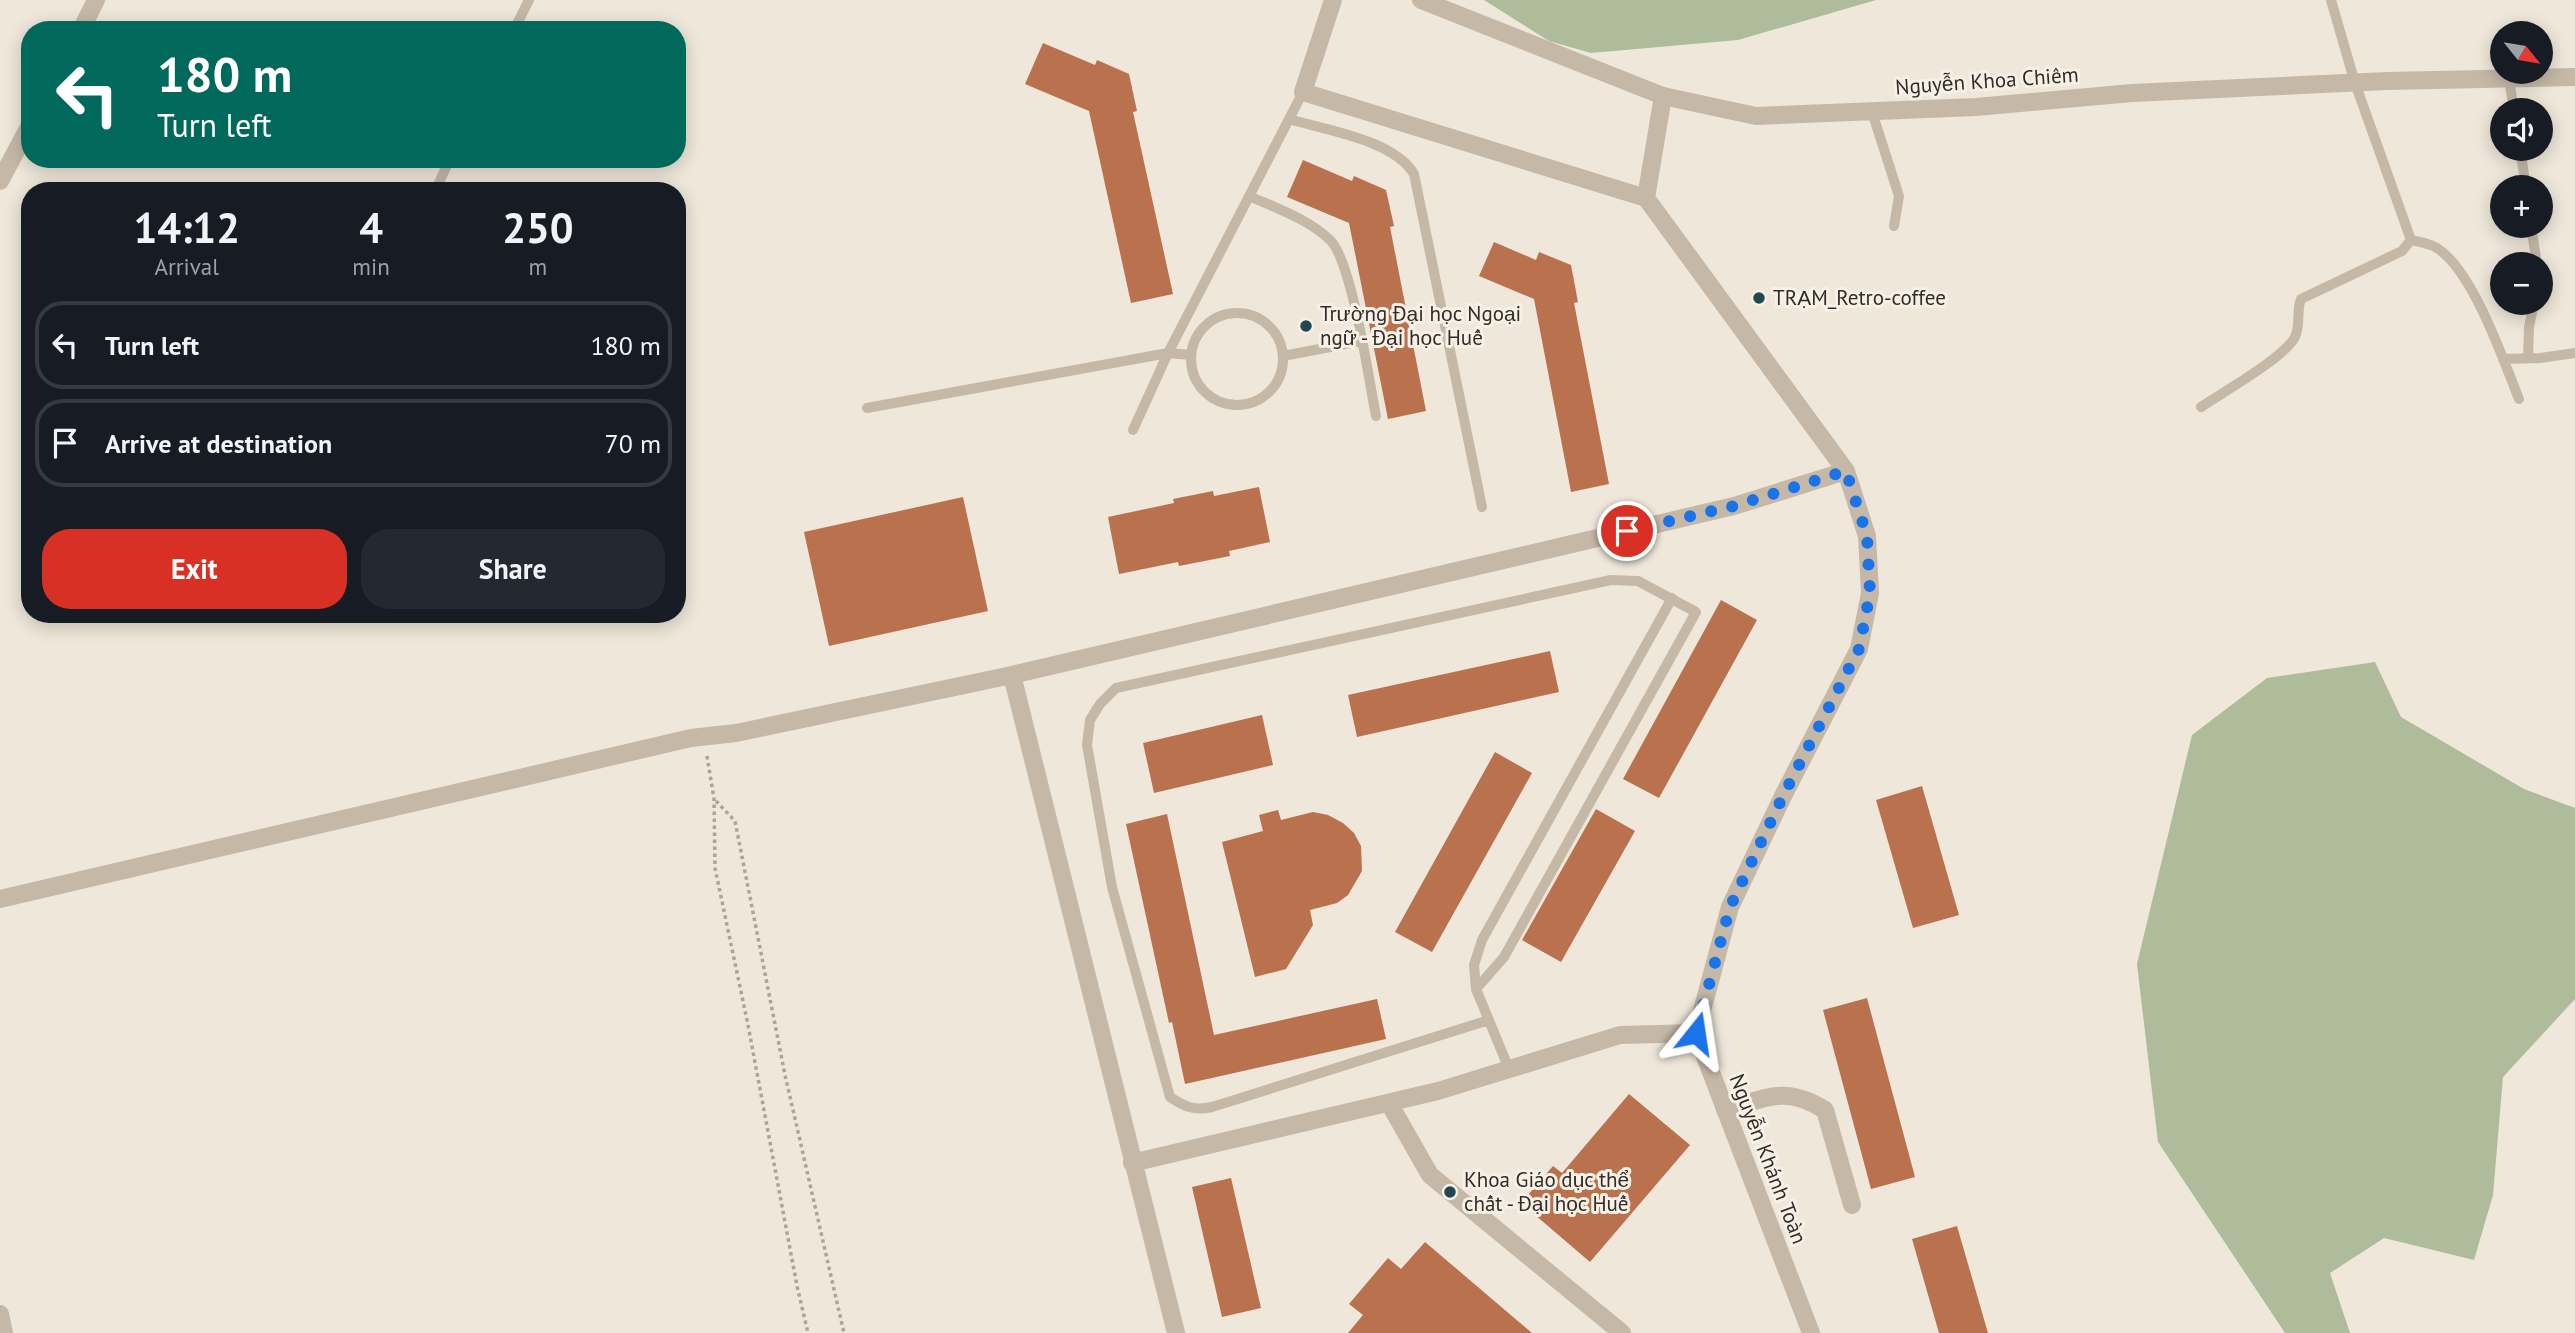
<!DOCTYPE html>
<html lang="en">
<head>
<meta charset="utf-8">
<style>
  body { margin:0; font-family:"PT Sans",sans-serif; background:#242831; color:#f1f3f6; height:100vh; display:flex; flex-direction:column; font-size:26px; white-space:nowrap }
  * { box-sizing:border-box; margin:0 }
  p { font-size:23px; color:#9ea1a6 }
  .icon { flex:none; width:38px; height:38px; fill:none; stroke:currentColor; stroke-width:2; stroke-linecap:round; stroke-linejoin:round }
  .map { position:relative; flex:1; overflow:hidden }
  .details { position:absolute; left:21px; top:182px; width:665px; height:441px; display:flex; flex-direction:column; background:#171b24; border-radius:28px; box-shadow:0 4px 18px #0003 }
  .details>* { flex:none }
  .guide { position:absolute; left:21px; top:21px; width:665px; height:147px; border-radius:28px; box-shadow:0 4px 18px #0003; background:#00695c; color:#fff; overflow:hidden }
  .needle { width:46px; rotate:120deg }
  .fabs { position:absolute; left:2490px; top:21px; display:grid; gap:14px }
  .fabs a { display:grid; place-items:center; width:63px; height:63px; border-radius:50%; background:#171b24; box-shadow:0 4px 18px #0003; font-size:35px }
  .pin { position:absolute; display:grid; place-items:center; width:60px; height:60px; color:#fff; margin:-30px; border:4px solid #fff; border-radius:50%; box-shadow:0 2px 7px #0007 }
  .me { position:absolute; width:77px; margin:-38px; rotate:15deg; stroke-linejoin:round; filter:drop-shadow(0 0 5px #0008) }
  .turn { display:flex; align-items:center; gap:24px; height:147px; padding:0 21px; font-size:32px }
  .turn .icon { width:91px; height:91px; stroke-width:2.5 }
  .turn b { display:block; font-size:49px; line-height:60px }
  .eta { display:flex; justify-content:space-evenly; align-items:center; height:119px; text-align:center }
  .eta b { font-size:42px; font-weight:700; line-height:49px }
  .primary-button { display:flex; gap:14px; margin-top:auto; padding:14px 21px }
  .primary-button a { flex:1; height:80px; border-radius:28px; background:#d93025; color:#fff; font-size:28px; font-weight:700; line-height:80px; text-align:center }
  .primary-button a+a { background:#242831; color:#f1f3f6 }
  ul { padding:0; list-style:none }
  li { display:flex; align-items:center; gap:21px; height:88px; margin:0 14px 10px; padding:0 7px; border:4px solid #363941; border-radius:28px }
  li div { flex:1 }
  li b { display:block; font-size:26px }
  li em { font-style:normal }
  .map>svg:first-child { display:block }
  .green { fill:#aebc9c }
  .building { fill:#ba714d }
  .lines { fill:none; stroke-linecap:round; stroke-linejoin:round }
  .path { stroke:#b1a292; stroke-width:3.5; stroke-dasharray:3.5 3.5; stroke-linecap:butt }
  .service { stroke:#c5b8a7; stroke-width:10 }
  .minor { stroke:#c5b8a7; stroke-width:18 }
  .tertiary { stroke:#c5b8a7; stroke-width:18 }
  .route { stroke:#1a73e8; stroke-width:12; stroke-dasharray:0 21.6 }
  .poi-dot { fill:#214850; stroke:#f7f0e6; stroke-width:2.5 }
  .labels { text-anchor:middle; stroke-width:6; stroke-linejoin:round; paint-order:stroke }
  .street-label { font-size:21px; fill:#322c27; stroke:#f7f0e6 }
  .poi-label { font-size:21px; fill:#322c27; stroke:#f7f0e6; text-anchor:start }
</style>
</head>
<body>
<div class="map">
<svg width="2575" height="1333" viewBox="0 0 2575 1333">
  <rect width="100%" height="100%" fill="#eee7da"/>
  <path class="green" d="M1484,0H1876L1738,40L1591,53L1549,41Z
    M2375,662L2401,717L2524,789L2575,808V999L2503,1077L2493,1195L2474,1260L2384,1238L2330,1273L2350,1333H2285L2158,1142L2137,964L2192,735L2267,678Z"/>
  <path class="building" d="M1043,43L1095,65L1097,60L1129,74L1137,111L1133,112L1173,294L1131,303L1089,111L1025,84Z
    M1303,160L1352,181L1354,176L1386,190L1394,226L1390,227L1426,411L1388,419L1349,223L1287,197Z
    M1494,242L1536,260L1539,252L1571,265L1578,302L1574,303L1609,484L1571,492L1534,299L1479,276Z
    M1259,487L1270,542L1229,551L1230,556L1179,566L1178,562L1119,574L1108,517L1174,503L1173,499L1213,491L1214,496Z
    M963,497L988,611L829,646L804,532Z
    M1721,600L1757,620L1659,798L1623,779Z
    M1550,651L1559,692L1357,737L1348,695Z
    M1262,715L1273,765L1154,793L1143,743Z
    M1495,752L1532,773L1432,952L1395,932Z
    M1922,786L1959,915L1913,928L1876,800Z
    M1596,809L1635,831L1561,962L1522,940Z
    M1278,810L1281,820L1313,812L1328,815L1343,823L1354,833L1361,846L1362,871L1348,895L1337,903L1310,910L1313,925L1286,969L1255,977L1222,842L1263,831L1259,815Z
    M1167,814L1214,1035L1377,999L1386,1039L1185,1084L1172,1022L1169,1023L1126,824Z
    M1867,998L1915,1177L1871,1189L1823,1010Z
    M1629,1094L1690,1145L1590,1262L1521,1203L1553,1166L1562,1173Z
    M1231,1178L1261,1308L1222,1317L1192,1187Z
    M1957,1226L1988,1333H1939L1912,1239Z
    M1425,1242L1532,1333H1348L1363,1315L1349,1304L1388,1258L1401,1269Z"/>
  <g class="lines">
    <path class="path" d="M707,756L714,799L715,868L748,1025L797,1286L808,1333
      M716,801L735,821L785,1075L844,1333"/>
    <path class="service" d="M514,30L529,0
      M2509,79L2514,110
      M1872,112L1899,196L1894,226
      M1289,119C1326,130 1394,140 1414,174L1482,507
      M2520,149L2526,187
      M435,191L450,159
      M1249,196C1276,208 1308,219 1330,240C1352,261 1369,381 1376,416
      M2531,226L2537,264
      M2411,240C2420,242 2429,243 2437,248C2473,271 2503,359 2519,399
      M1191 359a46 46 0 1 1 92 0a46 46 0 1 1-92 0Z
      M1283,356L1361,341
      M2528,358L2529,327L2534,303
      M2503,359L2540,358L2575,353
      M2201,407C2223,392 2284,358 2295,337C2301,324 2296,311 2301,299L2402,251L2411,240L2355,83L2331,0
      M867,408L1168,353L1191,355
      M1133,430L1168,353L1303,92
      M1476,989L1504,957L1696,612L1638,581L1611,580L1116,688L1100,704L1090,720L1087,745L1112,887L1170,1097C1185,1107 1194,1111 1212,1107L1489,1020
      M1509,1069L1476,989L1474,965L1482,940L1672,598"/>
    <path class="minor" d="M1333,0L1303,92L1646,198
      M81,30L96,0
      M1663,96L1646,198L1846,471L1867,536L1870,593L1859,649L1784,794L1730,907L1696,1033L1811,1333
      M0,181L30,125
      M1012,675L1176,1333
      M0,899L691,738L736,733L1012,675L1734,506L1846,471
      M1389,1103L1430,1175L1622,1333
      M1725,1110C1767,1098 1785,1085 1825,1110L1852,1205
      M1132,1163L1438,1091L1620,1035L1696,1033
      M0,1314L4,1333"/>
    <path class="tertiary" d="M1421,0L1663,96L1756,116L1976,107L2132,93L2387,81L2575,77"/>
  </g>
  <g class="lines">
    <path class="route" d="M1627,531L1734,506L1846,471L1867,536L1870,593L1859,649L1784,794L1730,907L1696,1033"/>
  </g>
  <g class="poi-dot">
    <circle cx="1759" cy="298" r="7"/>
    <circle cx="1306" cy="326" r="7"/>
    <circle cx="1450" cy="1192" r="7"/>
  </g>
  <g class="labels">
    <g class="street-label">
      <text transform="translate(1987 81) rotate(-4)" y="7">Nguyễn Khoa Chiêm</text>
      <text transform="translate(1768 1159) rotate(69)" y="7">Nguyễn Khánh Toàn</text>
    </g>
    <g class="poi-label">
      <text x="1773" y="305">TRẠM_Retro-coffee</text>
      <text x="1320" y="321">Trường Đại học Ngoại<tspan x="1320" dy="24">ngữ - Đại học Huế</tspan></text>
      <text x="1464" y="1187">Khoa Giáo dục thể<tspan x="1464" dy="24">chất - Đại học Huế</tspan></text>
    </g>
  </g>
</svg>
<div class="fabs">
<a><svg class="needle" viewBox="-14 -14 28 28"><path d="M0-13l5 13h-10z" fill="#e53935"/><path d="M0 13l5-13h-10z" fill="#9ea1a6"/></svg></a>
<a><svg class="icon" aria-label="sound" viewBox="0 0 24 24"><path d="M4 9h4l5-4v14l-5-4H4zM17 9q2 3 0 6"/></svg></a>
<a>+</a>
<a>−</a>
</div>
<div class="pin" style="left:1627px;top:531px;background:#d93025"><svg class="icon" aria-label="arrive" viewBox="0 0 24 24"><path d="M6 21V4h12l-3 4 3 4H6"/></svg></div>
<svg class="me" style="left:1696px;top:1033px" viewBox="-20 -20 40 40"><path d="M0-17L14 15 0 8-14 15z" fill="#1a73e8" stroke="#fff" stroke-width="4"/></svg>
<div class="guide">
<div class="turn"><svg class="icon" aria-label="left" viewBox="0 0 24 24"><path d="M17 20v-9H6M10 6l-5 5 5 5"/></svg><div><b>180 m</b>Turn left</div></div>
</div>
<section class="details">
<div class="eta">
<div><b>14:12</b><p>Arrival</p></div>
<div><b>4</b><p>min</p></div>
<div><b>250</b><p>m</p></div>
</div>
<ul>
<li><svg class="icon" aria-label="left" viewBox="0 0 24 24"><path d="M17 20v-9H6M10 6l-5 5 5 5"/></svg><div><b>Turn left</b></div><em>180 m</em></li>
<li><svg class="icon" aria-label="arrive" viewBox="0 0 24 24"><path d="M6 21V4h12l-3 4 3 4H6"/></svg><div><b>Arrive at destination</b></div><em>70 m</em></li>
</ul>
<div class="primary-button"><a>Exit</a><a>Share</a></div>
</section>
</div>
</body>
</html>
